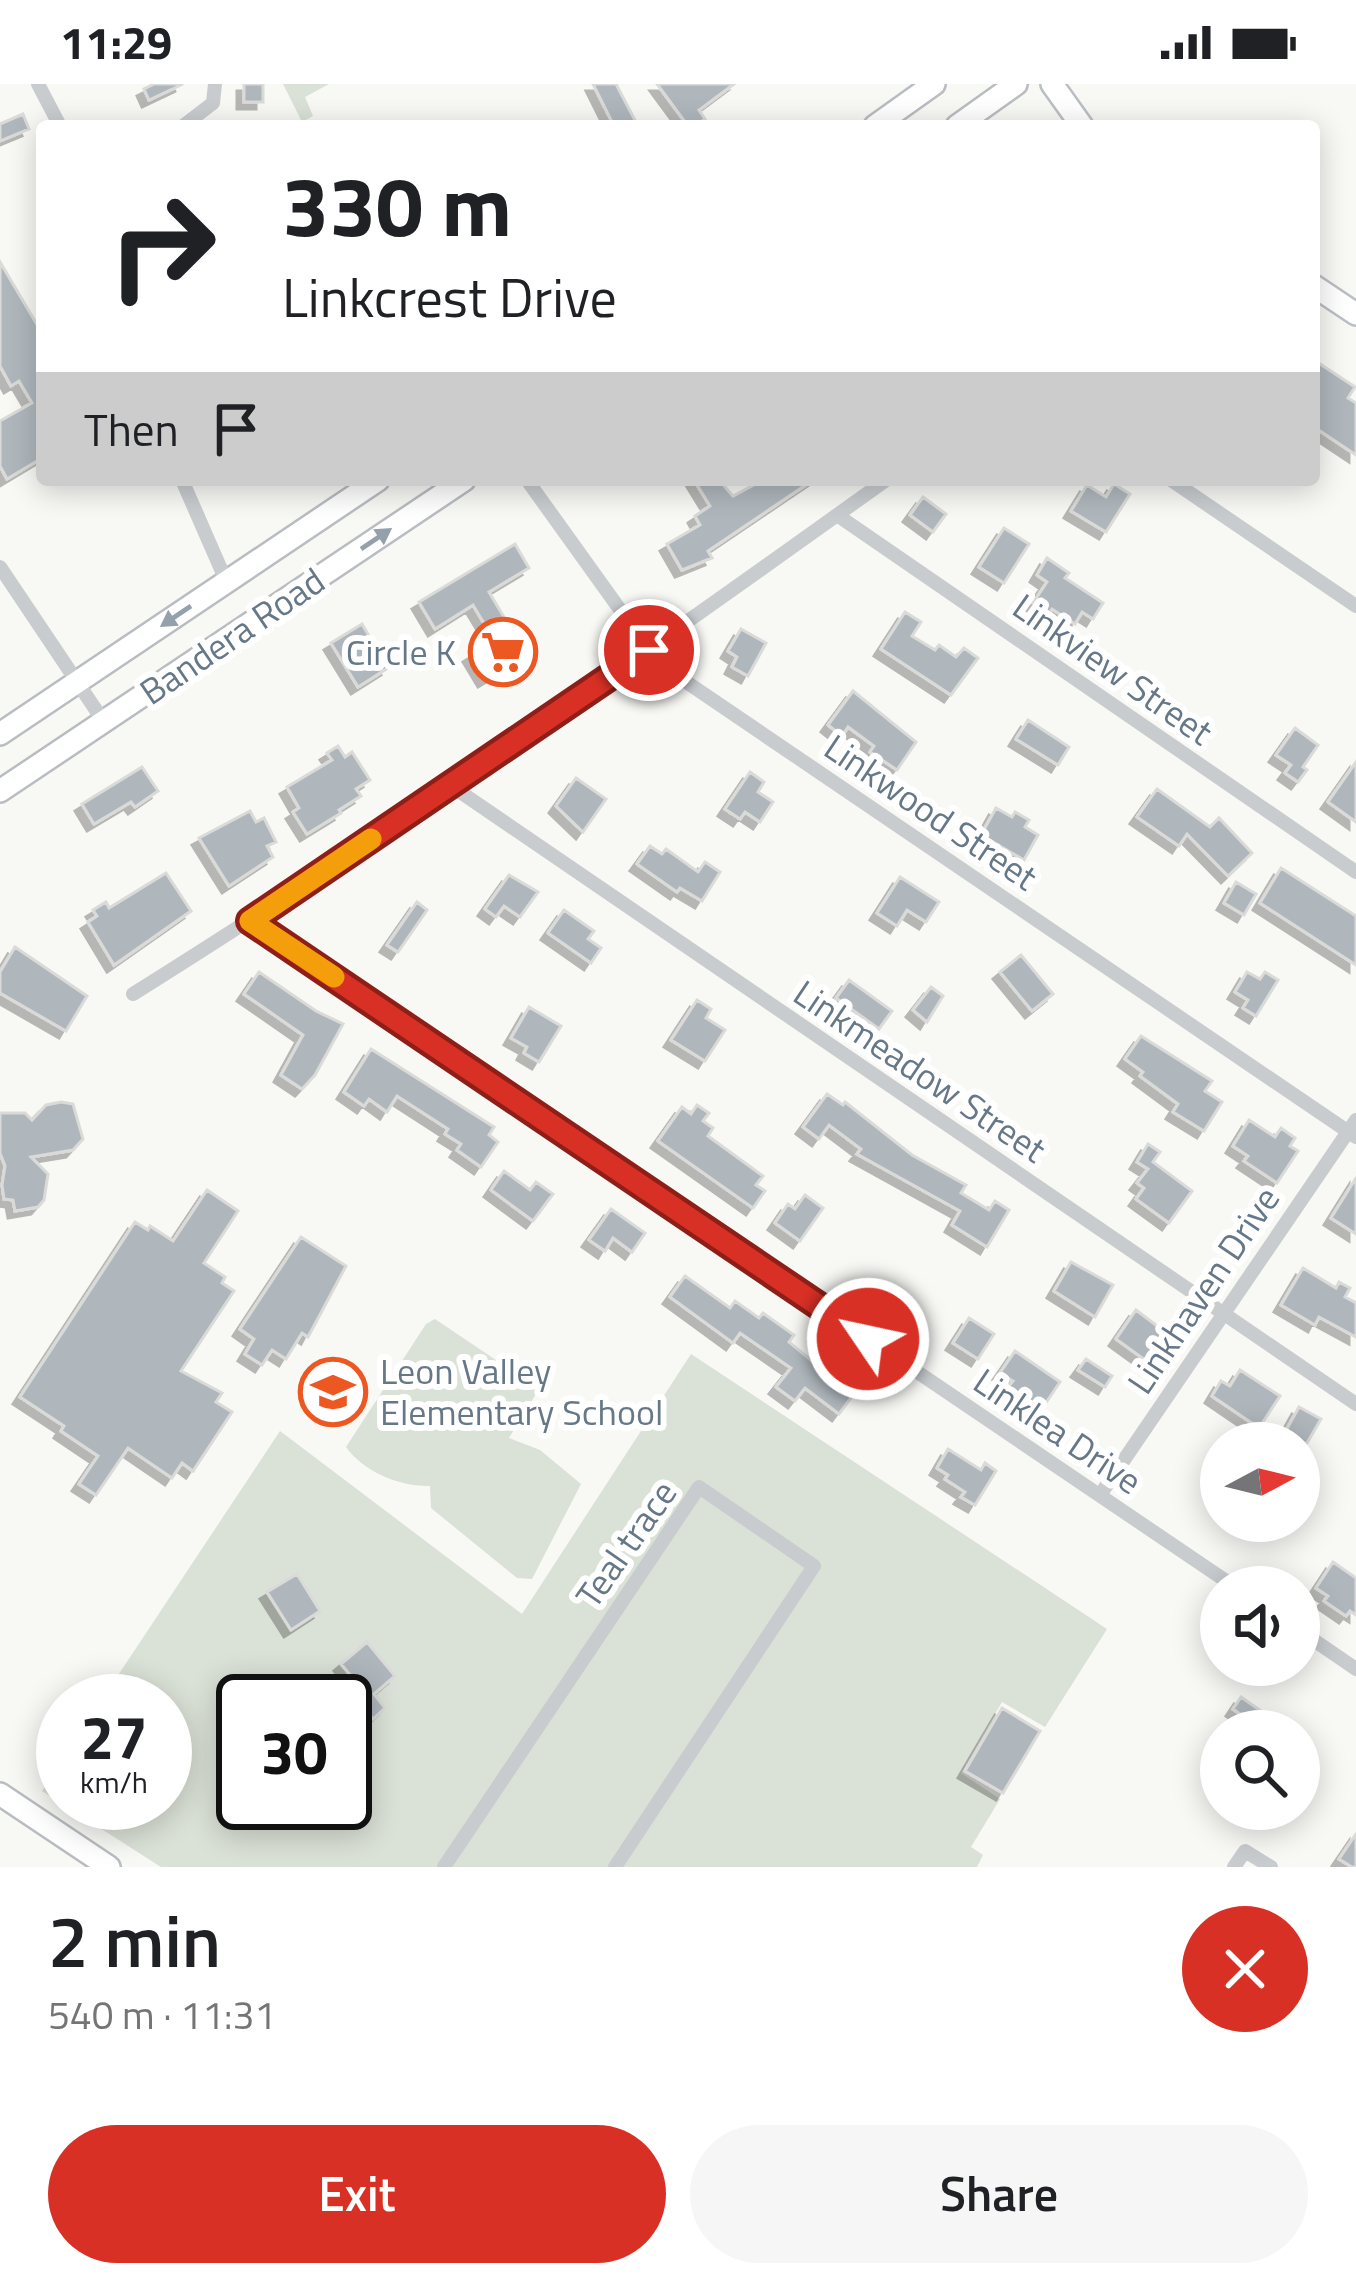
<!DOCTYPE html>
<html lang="en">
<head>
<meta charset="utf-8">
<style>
  body { margin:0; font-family:"Titillium Web",sans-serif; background:#f6f6f6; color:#202124; height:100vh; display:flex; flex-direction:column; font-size:45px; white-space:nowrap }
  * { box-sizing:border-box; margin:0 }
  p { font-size:39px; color:#757577 }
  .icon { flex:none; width:66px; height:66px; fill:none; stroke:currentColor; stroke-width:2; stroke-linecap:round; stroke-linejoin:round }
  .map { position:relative; height:1783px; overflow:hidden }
  .drawer { display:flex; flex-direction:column; background:#fff; flex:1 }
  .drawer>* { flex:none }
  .top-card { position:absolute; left:36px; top:36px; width:1284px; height:366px; border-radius:12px; box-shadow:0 6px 30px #0003; background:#fff; color:#202124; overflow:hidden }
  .needle { width:78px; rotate:83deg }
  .fabs { position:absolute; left:1200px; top:1338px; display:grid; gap:24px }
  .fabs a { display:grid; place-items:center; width:120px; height:120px; border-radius:50%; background:#fff; box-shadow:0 6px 30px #0003; font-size:60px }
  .speed { position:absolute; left:36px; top:1590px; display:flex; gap:24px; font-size:60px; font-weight:700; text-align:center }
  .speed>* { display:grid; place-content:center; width:156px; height:156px; border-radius:50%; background:#fff; box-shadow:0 6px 30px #0003; line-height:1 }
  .speed small { font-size:30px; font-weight:400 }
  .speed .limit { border:6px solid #111; border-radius:18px; background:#fff; color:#111 }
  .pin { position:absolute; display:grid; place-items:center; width:102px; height:102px; color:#fff; margin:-51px; border:6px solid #fff; border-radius:50%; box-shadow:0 3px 12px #0007 }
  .me { position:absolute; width:132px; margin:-66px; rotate:304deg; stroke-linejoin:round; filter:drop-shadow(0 0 9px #0008) }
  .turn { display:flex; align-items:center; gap:42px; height:252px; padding:0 48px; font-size:54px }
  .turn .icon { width:156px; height:156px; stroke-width:2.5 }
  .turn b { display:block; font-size:84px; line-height:102px }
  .then { display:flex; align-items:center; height:114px; padding:0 48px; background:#0003; gap:24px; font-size:45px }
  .round { display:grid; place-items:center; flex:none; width:126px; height:126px; border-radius:63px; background:#f6f6f6 }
  .head { display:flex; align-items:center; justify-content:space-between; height:204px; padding:0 48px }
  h1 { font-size:72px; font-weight:600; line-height:90px }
  .action { display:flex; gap:24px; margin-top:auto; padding:24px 48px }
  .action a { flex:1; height:138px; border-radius:72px; background:#d93025; color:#fff; font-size:48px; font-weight:600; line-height:138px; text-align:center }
  .action a+a { background:#f6f6f6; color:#202124 }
  .status { display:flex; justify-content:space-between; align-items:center; height:84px; padding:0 60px; background:#fff; direction:ltr }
  .status svg { height:33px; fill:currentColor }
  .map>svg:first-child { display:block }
  .green { fill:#dae1d6; fill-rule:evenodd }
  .building { fill:#afb7bd; stroke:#dadad8; stroke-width:3; filter:url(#shadow) }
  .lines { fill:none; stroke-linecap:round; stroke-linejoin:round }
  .secondary-casing { stroke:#babfc4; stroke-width:26 }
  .primary-casing { stroke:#b9bdc1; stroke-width:26 }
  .minor { stroke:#c8cccf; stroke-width:14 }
  .secondary { stroke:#fff; stroke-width:21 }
  .primary { stroke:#fff; stroke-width:21 }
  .oneway { fill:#94a0ac }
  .route-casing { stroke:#8d1f18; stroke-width:30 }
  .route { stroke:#d93025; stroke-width:21 }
  .slow { stroke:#f59e0b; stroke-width:21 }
  .labels { text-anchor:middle; stroke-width:12; stroke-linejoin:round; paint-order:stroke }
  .street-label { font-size:36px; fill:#667888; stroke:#fff }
  .poi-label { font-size:36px; fill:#667888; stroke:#fff; text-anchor:end }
</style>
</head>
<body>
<div class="status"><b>11:29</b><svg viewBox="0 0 49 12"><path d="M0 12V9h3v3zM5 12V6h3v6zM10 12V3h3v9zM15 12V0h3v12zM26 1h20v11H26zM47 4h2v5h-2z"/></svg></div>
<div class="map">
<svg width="1356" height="1783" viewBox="0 0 1356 1783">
  <defs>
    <filter id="shadow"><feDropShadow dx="-7" dy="7" stdDeviation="0" flood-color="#0004"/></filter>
  </defs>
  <rect width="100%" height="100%" fill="#f8f8f5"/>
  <path class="green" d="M283,0H329L305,13L313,32L302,38Z
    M435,1235L539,1305L509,1354L540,1366L581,1400L532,1495L517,1494L431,1424L430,1402C400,1403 364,1388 346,1363L426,1240Z
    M691,1270L1107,1545L1045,1643L1002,1618L961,1689L1000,1715L971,1763L983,1771L977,1783H161L42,1707L63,1675V1719H165V1617H101L280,1347L522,1530ZM243,1617H345V1719H243Z"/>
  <path class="building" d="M154,0H183L149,16L144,5Z
    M244,0H263V18H244Z
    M593,0H616L638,42H614Z
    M657,0H734L699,26L705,35L695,42H688Z
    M23,30L29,45L0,57V40Z
    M0,178L42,249V374L7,395L0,382V337L32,319L19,297L11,302L0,282Z
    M1314,276L1355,303L1348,314L1356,319V371L1314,343Z
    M694,396H719L733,412L763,396H813L708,467L712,474L682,486L667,460L700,441L695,432L710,422Z
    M1114,400L1130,410L1106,448L1071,427L1087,401L1106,413Z
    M923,413L946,430L933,448L910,431Z
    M1004,444L1029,460L1004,499L979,483Z
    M515,460L529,484L489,508L511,545L521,539L537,565L485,596L470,571L494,556L473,521L435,545L419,518Z
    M1047,474L1069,489L1065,494L1103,519L1093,535L1082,528L1075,540L1052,525L1049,530L1033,519L1047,498L1037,491Z
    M905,528L921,538L912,552L935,566L939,561L956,573L964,564L978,574L951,611L881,565Z
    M362,540L388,584L358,603L331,559Z
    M741,545L766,559L748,592L732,583L737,573L728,567Z
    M853,607L916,658L897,686L870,668L874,662L848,643L842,652L828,641Z
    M1028,636L1069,663L1058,681L1016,655Z
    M1295,644L1318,661L1303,683L1307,686L1298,698L1285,689L1291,681L1276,671Z
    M338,662L345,673L352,668L370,696L356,705L361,712L339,726L341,729L307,750L293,728L299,724L287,703L332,676L327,669Z
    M1356,678V738L1328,718Z
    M142,683L158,707L135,723L131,718L94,740L82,720Z
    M750,688L764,698L758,708L773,718L760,738L745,728L740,735L725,725Z
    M576,694L606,715L583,748L556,722Z
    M1157,705L1210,743L1219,734L1252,769L1228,792L1187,750L1179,762L1137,733Z
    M996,724L1012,733L1015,728L1029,736L1025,743L1038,751L1024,776L981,751Z
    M250,727L256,738L264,734L276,758L267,762L273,773L229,802L199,754Z
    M650,762L662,770L666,765L698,788L705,778L720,788L702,817L680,804L677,808L637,780Z
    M1281,784L1356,832V881L1260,819Z
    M166,789L191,827L114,881L88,838L97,832L93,826L106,818L109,824Z
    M509,791L538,808L520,833L504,822L496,833L485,825Z
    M900,793L939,818L926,838L907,826L897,842L877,829Z
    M1236,798L1256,810L1244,831L1224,819Z
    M417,818L427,826L398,868L387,861Z
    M564,826L594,847L588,855L601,864L591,879L548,849Z
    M15,863L87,912L66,947L0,909V888Z
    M1021,871L1053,910L1032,927L1000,888Z
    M259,888L316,927L343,940L315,991L302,1005L281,991L303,951L244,910Z
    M1247,888L1260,895L1265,888L1278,896L1256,932L1243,924L1248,916L1235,908Z
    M849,896L892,927L879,945L836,914Z
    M931,903L943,912L927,938L913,926Z
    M697,916L711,925L706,934L725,946L705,977L671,956Z
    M529,923L561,942L539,978L524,969L527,963L511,954Z
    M1141,952L1212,997L1205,1007L1222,1018L1204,1047L1173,1028L1178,1020L1140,992L1143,988L1125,975Z
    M371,965L494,1043L489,1051L498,1058L481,1083L457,1066L461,1060L445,1050L448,1045L397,1012L387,1028L369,1015L364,1022L344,1008Z
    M827,1010L843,1021L845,1018L912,1071L966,1101L961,1109L989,1126L995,1117L1009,1126L987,1163L952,1141L960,1127L857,1070L861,1065L829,1041L819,1055L803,1043Z
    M61,1018L73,1020L83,1055L73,1066L31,1073L48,1090L44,1116L38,1123L15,1127L13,1116L4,1115L2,1101L5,1082L0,1069V1029H25L32,1036L46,1021Z
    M697,1021L709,1029L703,1037L713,1044L708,1052L763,1092L756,1101L765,1107L753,1124L658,1057L682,1023L691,1030Z
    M1249,1036L1275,1053L1281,1044L1295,1054L1290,1062L1298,1067L1277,1099L1244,1077L1248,1072L1233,1062Z
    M1148,1060L1160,1068L1153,1078L1192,1107L1169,1139L1136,1115L1144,1104L1137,1099L1148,1085L1137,1078Z
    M504,1087L530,1106L536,1098L553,1110L533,1137L491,1106Z
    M1356,1094V1150L1331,1134Z
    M207,1106L238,1127L204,1179L225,1193L222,1199L234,1207L181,1287L222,1309L216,1318L232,1328L193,1387L182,1379L172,1394L128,1364L96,1411L79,1400L98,1372L61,1347L64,1342L20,1313L135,1138L148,1146L150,1142L173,1157Z
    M805,1111L823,1124L800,1157L775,1139L788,1120L795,1125Z
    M611,1125L645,1149L632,1168L613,1154L605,1167L589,1156Z
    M301,1153L346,1182L308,1253L302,1249L286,1275L272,1266L262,1281L245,1270L254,1255L240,1245Z
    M1071,1178L1113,1201L1095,1233L1054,1207Z
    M1303,1184L1336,1204L1339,1198L1350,1204L1345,1213L1356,1219V1253L1319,1233L1315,1241L1281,1221Z
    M685,1192L730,1224L735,1217L759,1234L763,1229L794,1251L789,1258L853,1311L839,1330L805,1304L795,1317L776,1303L791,1284L740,1249L733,1259L670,1213Z
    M1136,1226L1165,1248L1145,1276L1116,1255Z
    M969,1234L994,1250L978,1275L953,1259Z
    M1015,1267L1060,1298L1041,1326L1008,1303L1013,1297L1000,1289Z
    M1086,1275L1112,1292L1105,1303L1078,1286Z
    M1240,1286L1280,1312L1259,1344L1212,1312L1221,1297L1230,1302Z
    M1299,1323L1321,1335L1307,1359H1279Z
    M948,1365L981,1386L985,1379L996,1387L975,1421L961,1413L965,1408L945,1395L948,1391L937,1384Z
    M1333,1478L1356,1494V1531L1350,1527L1346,1532L1324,1517L1328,1512L1316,1504Z
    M297,1490L320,1527L291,1546L267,1508Z
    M367,1558L395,1592L374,1610L385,1624L373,1635L359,1618L367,1611L341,1580Z
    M1241,1613L1265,1630L1257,1642L1233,1625Z
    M1002,1624L1040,1647L1003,1709L965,1687Z
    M1356,1750V1783H1352L1339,1775Z"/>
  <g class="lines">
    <g class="secondary-casing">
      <path id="secondary" d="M1052,0L1082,42
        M1314,202L1356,230"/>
    </g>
    <g class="primary-casing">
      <path id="primary" d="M875,42L934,0
        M957,42L1016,0
        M0,650L378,396
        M0,707L464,396
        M0,1710L109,1783"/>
    </g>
    <path class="minor" d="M38,0L60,42
      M183,42L213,19L215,0
      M182,396L227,499
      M527,396L649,566L676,591L1356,1053
      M1171,396L1356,522
      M837,431L1356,788
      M0,483L104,638
      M450,701L1356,1320
      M251,837L1235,1503
      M133,910C391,749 639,573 886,396
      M1100,1411L1356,1036
      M1299,1546L1356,1585
      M444,1783L699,1403L814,1482L615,1783
      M1234,1783L1245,1767L1271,1783"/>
    <use href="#secondary" class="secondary"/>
    <use href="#primary" class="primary"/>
  </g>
  <defs><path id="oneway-solid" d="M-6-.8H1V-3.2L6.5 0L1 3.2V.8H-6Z" transform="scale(3)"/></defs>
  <g class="oneway">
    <use href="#oneway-solid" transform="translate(376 455) rotate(-34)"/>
    <use href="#oneway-solid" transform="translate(176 532) rotate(146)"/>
  </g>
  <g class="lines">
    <g class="route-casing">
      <path id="route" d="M649,566L250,837L868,1255"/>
    </g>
    <use href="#route" class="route"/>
    <path class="slow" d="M334,893L250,837L371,755"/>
  </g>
  <defs>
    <g id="supermarket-ring" transform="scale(3.45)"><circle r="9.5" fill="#fff" stroke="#ed5721" stroke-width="1.5"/><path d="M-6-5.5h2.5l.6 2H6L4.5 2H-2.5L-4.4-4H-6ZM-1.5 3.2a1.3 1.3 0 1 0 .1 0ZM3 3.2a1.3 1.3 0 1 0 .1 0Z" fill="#ed5721"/></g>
    <g id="school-ring" transform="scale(3.45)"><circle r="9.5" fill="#fff" stroke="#ed5721" stroke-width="1.5"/><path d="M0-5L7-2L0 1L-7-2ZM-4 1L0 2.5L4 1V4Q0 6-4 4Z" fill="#ed5721"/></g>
  </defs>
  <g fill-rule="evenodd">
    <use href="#supermarket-ring" x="503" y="568"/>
    <use href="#school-ring" x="333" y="1308"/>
  </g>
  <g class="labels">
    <g class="street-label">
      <text transform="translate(232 552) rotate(-34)" y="13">Bandera Road</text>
      <text transform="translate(1113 585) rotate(35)" y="13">Linkview Street</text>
      <text transform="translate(931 728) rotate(34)" y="13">Linkwood Street</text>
      <text transform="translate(920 987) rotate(34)" y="13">Linkmeadow Street</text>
      <text transform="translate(1203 1206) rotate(-56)" y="13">Linkhaven Drive</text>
      <text transform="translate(1058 1347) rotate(34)" y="13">Linklea Drive</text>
      <text transform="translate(626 1460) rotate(-55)" y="13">Teal trace</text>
    </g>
    <g class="poi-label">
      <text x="456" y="581">Circle K</text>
      <text x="380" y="1300" text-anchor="start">Leon Valley<tspan x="380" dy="41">Elementary School</tspan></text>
    </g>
  </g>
</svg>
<div class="fabs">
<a><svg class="needle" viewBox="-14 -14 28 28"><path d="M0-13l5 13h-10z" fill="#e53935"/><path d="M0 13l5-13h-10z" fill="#757577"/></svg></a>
<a><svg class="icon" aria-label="sound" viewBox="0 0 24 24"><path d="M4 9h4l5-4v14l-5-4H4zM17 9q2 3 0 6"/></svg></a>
<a><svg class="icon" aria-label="search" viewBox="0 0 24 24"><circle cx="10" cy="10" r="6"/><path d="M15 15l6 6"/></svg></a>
</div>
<div class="speed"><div>27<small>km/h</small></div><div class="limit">30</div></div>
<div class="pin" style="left:649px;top:566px;background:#d93025"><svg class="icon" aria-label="arrive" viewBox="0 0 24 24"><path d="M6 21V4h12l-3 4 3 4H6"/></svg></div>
<svg class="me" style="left:868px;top:1255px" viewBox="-20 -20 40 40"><circle r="17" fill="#d93025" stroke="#fff" stroke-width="3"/><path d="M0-11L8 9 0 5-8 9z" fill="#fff"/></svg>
<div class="top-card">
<div class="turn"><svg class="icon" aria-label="right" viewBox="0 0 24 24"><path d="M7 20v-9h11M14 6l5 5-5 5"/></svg><div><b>330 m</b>Linkcrest Drive</div></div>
<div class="then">Then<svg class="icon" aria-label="arrive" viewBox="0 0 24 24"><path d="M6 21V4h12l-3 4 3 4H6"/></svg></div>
</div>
</div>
<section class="drawer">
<div class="head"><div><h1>2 min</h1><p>540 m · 11:31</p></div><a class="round" style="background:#d93025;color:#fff"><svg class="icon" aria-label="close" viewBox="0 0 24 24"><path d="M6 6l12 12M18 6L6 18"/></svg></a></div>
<div class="action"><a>Exit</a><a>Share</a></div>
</section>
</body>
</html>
